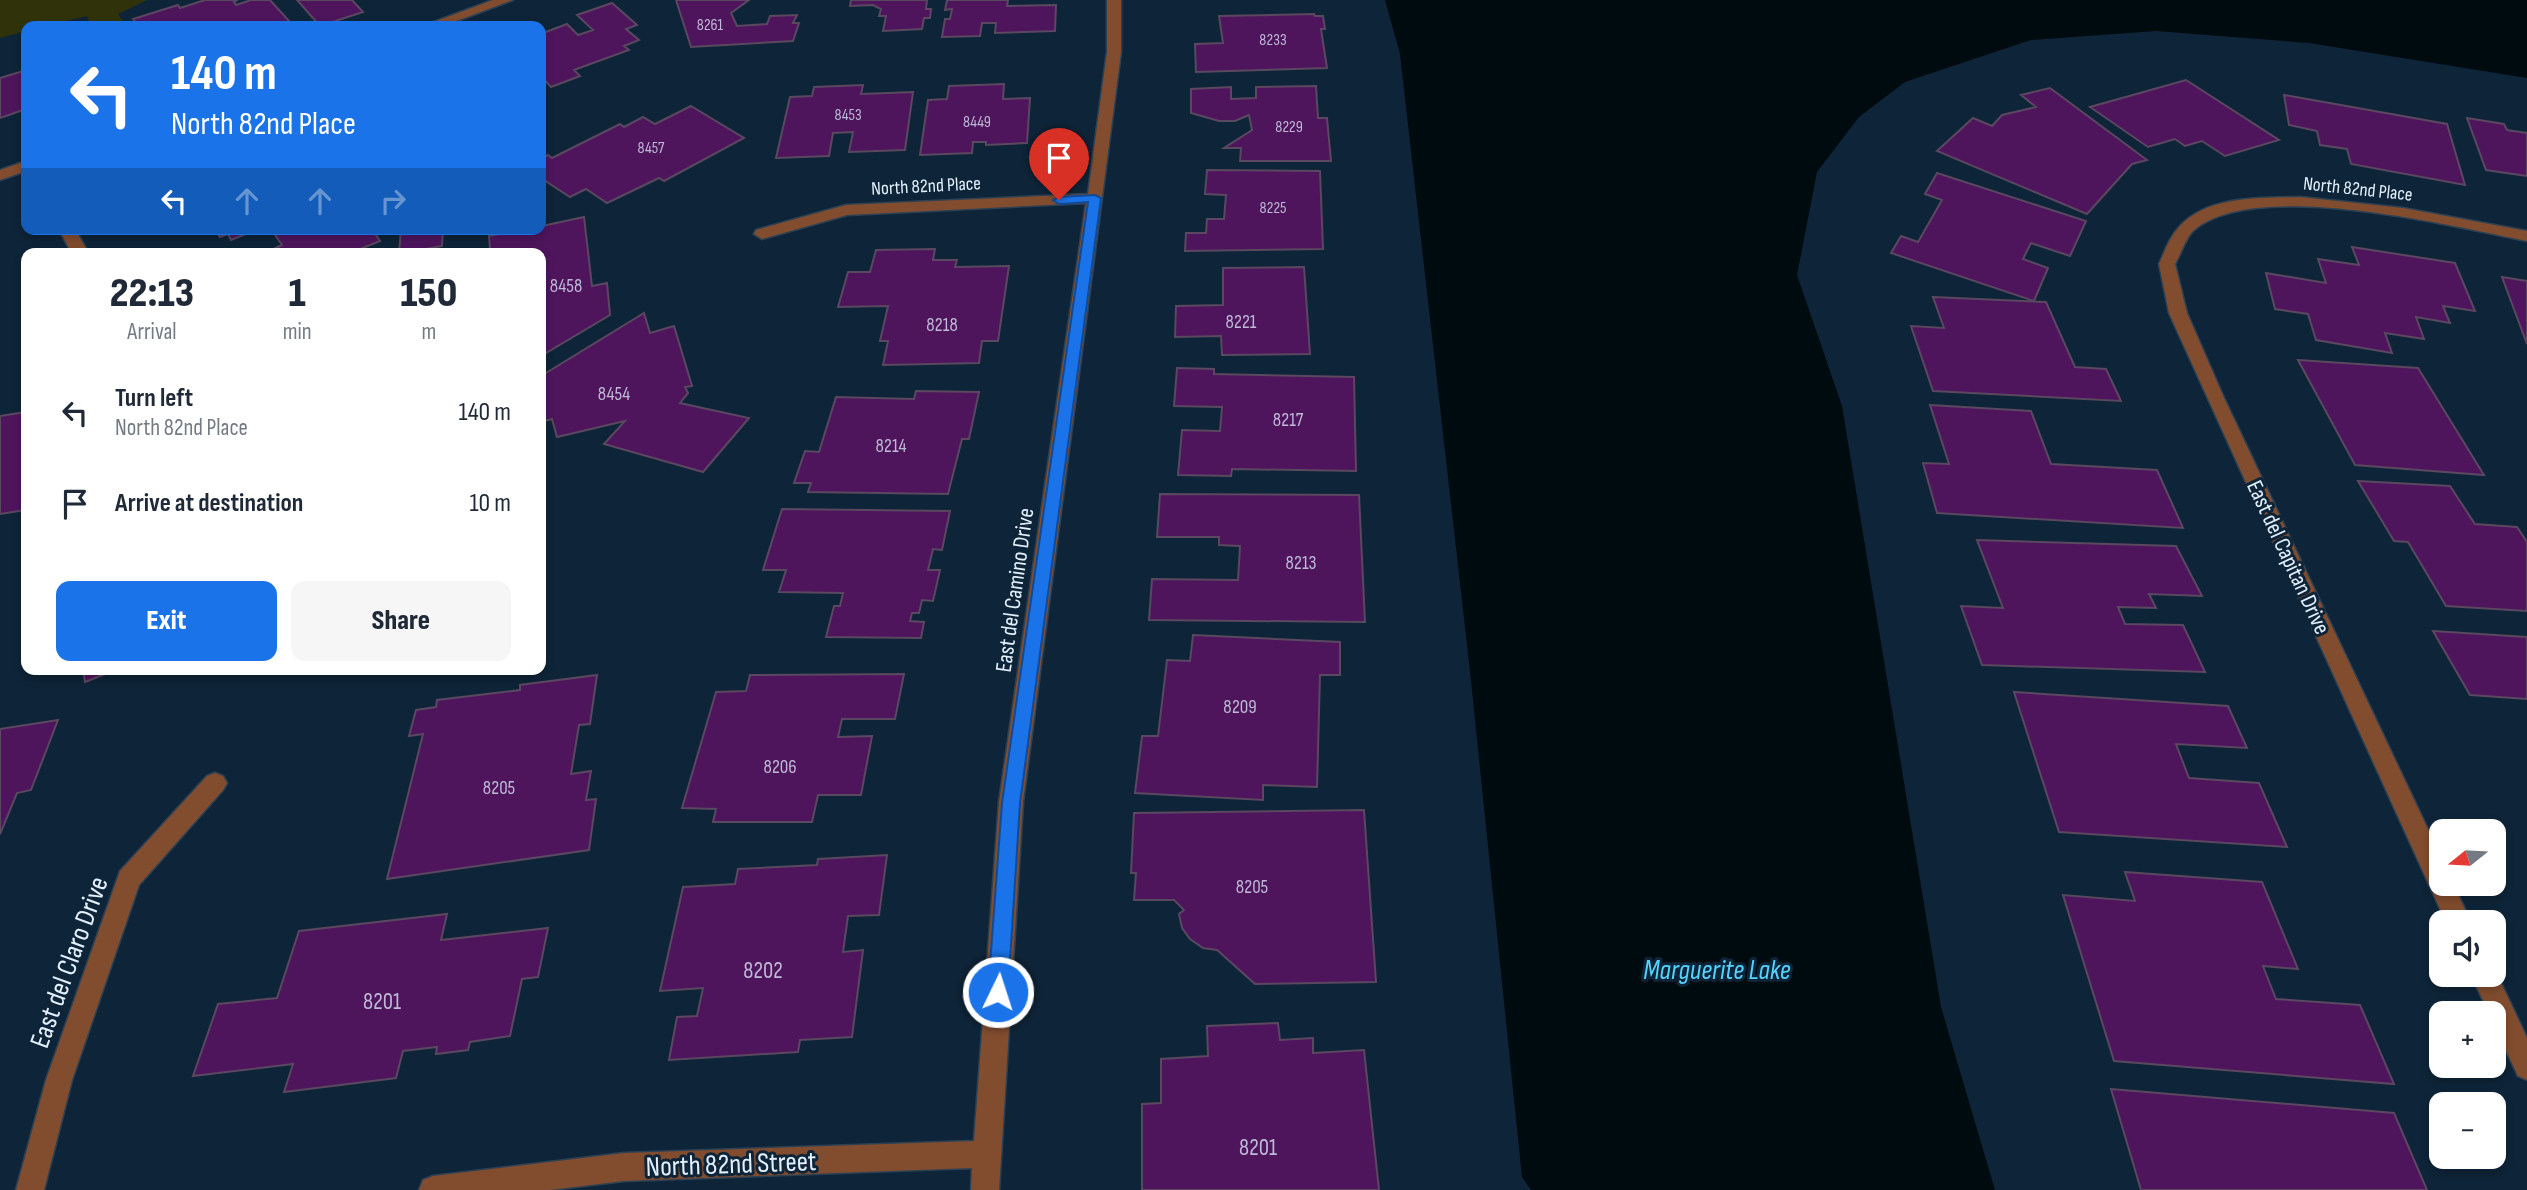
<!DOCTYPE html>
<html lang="en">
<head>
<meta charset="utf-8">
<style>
  body { margin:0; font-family:"Sofia Sans Condensed",sans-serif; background:#f6f6f7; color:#1f2937; height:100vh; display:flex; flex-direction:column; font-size:26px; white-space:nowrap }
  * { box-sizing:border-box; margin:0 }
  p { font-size:23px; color:#747a83 }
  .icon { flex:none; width:38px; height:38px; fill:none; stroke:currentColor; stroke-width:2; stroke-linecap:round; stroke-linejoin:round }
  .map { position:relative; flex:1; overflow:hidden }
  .sheet { position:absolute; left:21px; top:248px; width:525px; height:427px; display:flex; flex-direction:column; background:#fff; border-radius:14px; box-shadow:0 4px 10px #0003 }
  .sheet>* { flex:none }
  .top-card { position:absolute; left:21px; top:21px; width:525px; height:214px; border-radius:14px; box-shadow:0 4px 10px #0003; background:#1a73e8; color:#fff; overflow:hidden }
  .needle { width:46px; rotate:252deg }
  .buttons { position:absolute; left:2429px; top:819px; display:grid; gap:14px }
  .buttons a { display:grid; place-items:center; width:77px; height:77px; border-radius:14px; background:#fff; box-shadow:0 4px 10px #0003; font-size:35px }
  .pin { position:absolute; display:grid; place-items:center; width:60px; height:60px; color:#fff; margin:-72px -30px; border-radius:50% 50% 50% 0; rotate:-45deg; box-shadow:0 0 7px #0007 }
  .pin .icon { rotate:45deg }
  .me { position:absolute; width:77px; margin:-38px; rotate:4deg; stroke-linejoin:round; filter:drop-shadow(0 0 5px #0008) }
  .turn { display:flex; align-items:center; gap:24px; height:147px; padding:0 35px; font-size:32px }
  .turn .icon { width:91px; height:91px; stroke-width:2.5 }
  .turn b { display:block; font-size:49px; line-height:60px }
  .lanes { display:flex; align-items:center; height:66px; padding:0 35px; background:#0003; justify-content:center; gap:35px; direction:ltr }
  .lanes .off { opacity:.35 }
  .eta { display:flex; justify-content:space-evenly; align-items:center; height:119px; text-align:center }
  .eta b { font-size:42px; font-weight:800; line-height:49px }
  .action { display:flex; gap:14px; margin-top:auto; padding:14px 35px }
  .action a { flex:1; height:80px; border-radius:14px; background:#1a73e8; color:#fff; font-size:28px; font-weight:800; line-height:80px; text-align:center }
  .action a+a { background:#f6f6f7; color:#1f2937 }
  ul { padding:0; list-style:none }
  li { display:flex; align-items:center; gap:21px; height:91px; padding:0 35px }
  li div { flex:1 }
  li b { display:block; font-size:26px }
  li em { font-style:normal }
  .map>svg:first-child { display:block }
  .green { fill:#30330a }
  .water { fill:#000b10 }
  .building { fill:#4e155d; stroke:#5a4760; stroke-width:2 }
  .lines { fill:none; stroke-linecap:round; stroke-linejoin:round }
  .street-casing { stroke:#2c4154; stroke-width:3 }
  .street { fill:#824d2e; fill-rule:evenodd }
  .route { fill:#1a73e8; stroke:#114b97; stroke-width:2 }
  .labels { text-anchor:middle; stroke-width:6; stroke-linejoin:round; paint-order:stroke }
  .far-number-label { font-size:16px; fill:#beb9d6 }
  .far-street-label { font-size:19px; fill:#e3f0fe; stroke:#0e2438 }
  .number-label { font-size:19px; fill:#beb9d6 }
  .street-label { font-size:23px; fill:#e3f0fe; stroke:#0e2438 }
  .near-number-label { font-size:23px; fill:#beb9d6 }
  .near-street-label { font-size:28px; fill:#e3f0fe; stroke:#0e2438 }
  .near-water-label { font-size:28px; font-style:italic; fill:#53d4fe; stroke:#0e2438 }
</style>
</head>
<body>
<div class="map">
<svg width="2527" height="1190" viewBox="0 0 2527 1190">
  <rect width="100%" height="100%" fill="#0e2438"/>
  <path class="green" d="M0,0H147L118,14L126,26H91L87,16L46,26H26V31L0,38Z"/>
  <path class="water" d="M1385,0H2527V78L2309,43L2156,31L2031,40L1905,82L1859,117L1817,172L1797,275L1842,406L1941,1007L1995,1190H1531L1522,1177L1470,671L1400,54Z"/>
  <path class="building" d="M205,0H237L234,2L236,5L251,0H270L290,22L279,26H138L133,19L178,5L180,8Z
    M297,0H352L363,12L320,26Z
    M676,0H749L731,13L737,26L767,24L770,16L797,15L793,23H799L793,41L691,47Z
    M851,0H927L926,9H931L930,18H924L922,29L883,31L886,16H879L881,9L873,5L850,6Z
    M947,0H1008L1007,6L1056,5L1055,31L995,33L996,23H982L980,36L942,37L945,19H950L952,9L945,10Z
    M612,3L637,25L626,29L639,40L624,46L629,50L574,70L580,76L551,87L541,76V31L543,33L567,24L578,35L593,30L577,15Z
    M1314,14L1315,16H1323L1325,29H1321L1327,68L1196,72L1195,44L1223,43L1219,16Z
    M26,70V109L0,118V78Z
    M2186,80L2279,140L2225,156L2202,141L2185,146L2175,139L2148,147L2090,107Z
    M1004,84L1003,99L1030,98L1027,143L986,145V142H973L972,153L920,155L928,100L947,99L949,86Z
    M863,85L861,94L913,92L905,150L849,152L853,132L833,133L829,156L776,158L790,97L812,96L814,87Z
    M1316,86L1318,118H1327L1331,161H1240L1241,148H1224L1252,130L1249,115L1235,121H1219L1191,113V89L1231,87V99L1256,98V87Z
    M2050,88L2147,160L2132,164L2087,214L1937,151L1973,118L1992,126L2002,115L2036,107L2021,95Z
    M2284,95L2447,124L2465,185L2351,164L2347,149L2320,145L2317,131L2289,125Z
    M691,106L744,138L664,181L659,178L607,203L586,189L570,197L541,178V158L548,155L552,158L620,124L624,127L643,117L655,124Z
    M2467,118L2504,124L2507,130L2527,133V176L2486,170Z
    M1207,170L1320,171L1323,249L1185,251L1186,233H1206L1207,219H1224L1226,195L1205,194Z
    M1937,173L2086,221L2070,256L2031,243L2023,259L2048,268L2034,301L1891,253L1901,236L1918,242L1942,200L1925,194Z
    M541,212L542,226L584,217L592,286L607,283L610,315L541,356V254H467L490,249L489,236L500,234V229H541Z
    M215,229H258L231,240L228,234L220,237Z
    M271,229H372L380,241L348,254H263L282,245Z
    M401,229H443L442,246L399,254Z
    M2352,247L2455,263L2475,311L2443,306L2450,323L2416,317L2424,339L2385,333L2392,353L2316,340L2308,314L2275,309L2266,273L2326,283L2318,259L2359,265Z
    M935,249L933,260H957L955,267L1009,266L998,341H982L979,363L883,365L888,341H880L888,306L838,307L848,272H870L876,250Z
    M1304,267L1310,354L1222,355L1221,336L1175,337L1176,306L1223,305V268Z
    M2502,277L2527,281V344Z
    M1933,297L2046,302L2075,367L2106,369L2121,401L1933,391L1911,326L1944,328Z
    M644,313L650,333L674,326L692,386L685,387L688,393L680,403L749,418L703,472L604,444L625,421L557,437L552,419L541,422V376Z
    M2298,360L2418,368L2484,475L2355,465Z
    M1177,368L1214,369V374L1354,377L1356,471L1232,469L1231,476L1178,475L1182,430L1220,431L1222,407L1174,406Z
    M916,391L979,392L969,439H962L948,494L808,492L811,483H794L805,451L819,452L836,397L914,399Z
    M1930,405L2031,411L2051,464L2157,470L2183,528L1937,513L1923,463L1949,464Z
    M26,412V510L0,514V416Z
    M2358,481L2450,486L2475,524L2517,527L2527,542V611L2446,606L2408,542L2394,541Z
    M1160,494L1359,495L1365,622L1149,620L1152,579L1238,580L1240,546L1219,545V537H1157Z
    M782,509L950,511L942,550L933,549L928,570H940L933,601L922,600L919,613H912L910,621L924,622L921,638L826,637L834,606H840L843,593L779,592L786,570H763Z
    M1977,540L2176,546L2202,596L2149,594L2156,608L2118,607L2125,624L2183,625L2205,672L1982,665L1961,606L2003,608Z
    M2433,631L2527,637V699L2470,695Z
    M1193,635L1340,642V675H1320L1317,787L1263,785V800L1135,793L1142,736H1158L1167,660L1190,661Z
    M83,670H115L85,682Z
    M904,674L895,719H842L838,737L872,736L861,795H818L812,822H713L716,809L682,808L716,692L746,691L750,675Z
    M597,675L590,724L579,725L571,774L591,771L586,800L596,799L589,850L387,879L423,734L409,736L416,710L436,707L437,700L520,690V685Z
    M2014,692L2228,706L2247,748L2176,744L2189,778L2259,783L2287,847L2059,832Z
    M58,720L31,790L17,793L0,834V729Z
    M1364,810L1376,982L1255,984L1217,950L1203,948L1190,939L1182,928L1179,914L1184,910L1174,900H1134L1136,873H1131L1134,813Z
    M887,855L879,915L848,916L843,952L863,950L852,1037L800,1040L798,1052L669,1060L677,1017L697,1016L703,988L660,991L683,887L735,884L738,869L817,865L818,859Z
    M2125,872L2262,882L2298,969L2263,966L2276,999L2360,1005L2394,1084L2114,1061L2063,895L2135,901Z
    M447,914L441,940L548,928L538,977L522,979L510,1036L470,1042L468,1050L436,1054L437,1047L403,1051L396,1078L284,1092L293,1064L193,1076L218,1004L277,998L299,931Z
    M1278,1023L1280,1040L1313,1038V1053L1364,1050L1379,1190H1142V1104L1161,1103V1059L1208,1056L1207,1026Z
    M2111,1089L2394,1113L2427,1190H2141Z"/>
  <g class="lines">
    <g class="street-casing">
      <path id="street" d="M493,0H513L443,26H423Z
        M1107,0H1121V52L1023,802L999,1190H971L972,1168L624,1181L550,1190H419L423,1180L433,1176L624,1153L974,1141L999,802L1086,203L847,215L762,239L754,234L756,230L846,205L1088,194L1107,52Z
        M26,161V171L0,180V170Z
        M2300,197L2403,208L2527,231V241C2452,226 2253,177 2193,231C2185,239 2181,254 2175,264L2187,313L2224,398L2441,857V884H2453L2471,922H2446L2169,313L2159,264C2165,251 2170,236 2180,226C2209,195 2262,198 2300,197Z
        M59,229H75L89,254H72Z
        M215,773L223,776L227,783L223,790L139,885L72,1080L44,1190H16L46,1080L120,871L207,776Z
        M2494,968L2527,1038V1080L2518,1076L2494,1025V1013H2489L2471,975H2494Z"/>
    </g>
    <use href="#street" class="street"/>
  </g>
  <path class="route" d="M1095,195L1101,198L1020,803L1008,992L1005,998L998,1001L991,998L988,992L1002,803L1088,202L1059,204L1053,200L1059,197Z"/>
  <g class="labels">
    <g class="far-number-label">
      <text x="710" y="30">8261</text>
      <text x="1273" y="45">8233</text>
      <text x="848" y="120">8453</text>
      <text x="977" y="127">8449</text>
      <text x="1289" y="132">8229</text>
      <text x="651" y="153">8457</text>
      <text x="1273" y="213">8225</text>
    </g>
    <g class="far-street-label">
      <text transform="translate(926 185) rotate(-3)" y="7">North 82nd Place</text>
      <text transform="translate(2358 188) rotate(6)" y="7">North 82nd Place</text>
    </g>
    <g class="number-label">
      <text x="566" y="292">8458</text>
      <text x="1241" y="328">8221</text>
      <text x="942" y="331">8218</text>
      <text x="614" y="400">8454</text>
      <text x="1288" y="426">8217</text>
      <text x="891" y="452">8214</text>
      <text x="1301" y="569">8213</text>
      <text x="1240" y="713">8209</text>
      <text x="780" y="773">8206</text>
      <text x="499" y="794">8205</text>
      <text x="1252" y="893">8205</text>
    </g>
    <g class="street-label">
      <text transform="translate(2289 557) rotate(65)" y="8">East del Capitan Drive</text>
      <text transform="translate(1014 590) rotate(-82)" y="8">East del Camino Drive</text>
    </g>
    <g class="near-number-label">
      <text x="763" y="978">8202</text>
      <text x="382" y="1009">8201</text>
      <text x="1258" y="1155">8201</text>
    </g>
    <g class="near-street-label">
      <text transform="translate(68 962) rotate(-70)" y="10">East del Claro Drive</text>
      <text transform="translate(731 1163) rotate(-2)" y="10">North 82nd Street</text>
    </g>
    <g class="near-water-label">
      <text x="1717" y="979">Marguerite Lake</text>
    </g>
  </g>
</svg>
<div class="buttons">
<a><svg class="needle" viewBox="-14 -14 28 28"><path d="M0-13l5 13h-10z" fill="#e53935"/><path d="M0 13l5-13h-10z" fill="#747a83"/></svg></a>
<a><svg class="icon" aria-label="sound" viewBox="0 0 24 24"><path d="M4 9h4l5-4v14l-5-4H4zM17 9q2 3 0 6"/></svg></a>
<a>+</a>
<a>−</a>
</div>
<div class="pin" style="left:1059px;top:200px;background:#d93025"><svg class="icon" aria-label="arrive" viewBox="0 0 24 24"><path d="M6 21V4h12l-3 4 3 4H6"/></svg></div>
<svg class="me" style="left:998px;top:992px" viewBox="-20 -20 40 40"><circle r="17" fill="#1a73e8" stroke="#fff" stroke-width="3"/><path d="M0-11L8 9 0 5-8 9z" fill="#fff"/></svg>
<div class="top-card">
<div class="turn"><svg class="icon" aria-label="left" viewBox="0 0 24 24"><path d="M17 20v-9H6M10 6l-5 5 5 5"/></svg><div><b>140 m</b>North 82nd Place</div></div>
<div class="lanes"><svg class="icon" aria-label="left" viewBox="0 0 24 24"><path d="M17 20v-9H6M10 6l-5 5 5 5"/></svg><svg class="icon off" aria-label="ahead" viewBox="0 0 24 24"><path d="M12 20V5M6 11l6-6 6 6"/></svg><svg class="icon off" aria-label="ahead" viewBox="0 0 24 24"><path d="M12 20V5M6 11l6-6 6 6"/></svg><svg class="icon off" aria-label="right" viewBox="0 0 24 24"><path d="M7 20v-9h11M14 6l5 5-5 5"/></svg></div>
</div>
<section class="sheet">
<div class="eta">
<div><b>22:13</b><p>Arrival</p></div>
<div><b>1</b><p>min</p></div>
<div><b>150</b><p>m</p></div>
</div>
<ul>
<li><svg class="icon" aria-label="left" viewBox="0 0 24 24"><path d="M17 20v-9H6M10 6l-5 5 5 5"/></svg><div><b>Turn left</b><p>North 82nd Place</p></div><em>140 m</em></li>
<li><svg class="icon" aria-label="arrive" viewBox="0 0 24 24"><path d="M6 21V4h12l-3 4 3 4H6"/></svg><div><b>Arrive at destination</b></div><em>10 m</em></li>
</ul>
<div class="action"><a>Exit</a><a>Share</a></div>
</section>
</div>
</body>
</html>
